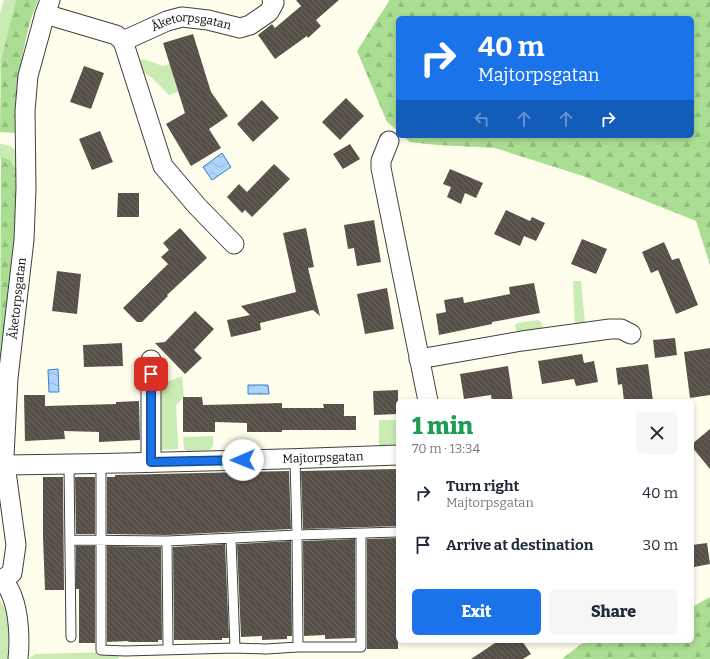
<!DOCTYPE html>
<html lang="en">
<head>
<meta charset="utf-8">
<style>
  body { margin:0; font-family:Bitter,serif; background:#f6f6f7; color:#1f2937; height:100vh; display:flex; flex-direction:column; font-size:15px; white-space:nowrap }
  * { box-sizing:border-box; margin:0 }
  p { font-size:13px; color:#747a83 }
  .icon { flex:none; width:22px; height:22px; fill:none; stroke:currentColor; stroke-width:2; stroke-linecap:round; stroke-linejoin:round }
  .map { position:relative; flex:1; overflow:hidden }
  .drawer { position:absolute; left:396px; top:399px; width:298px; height:244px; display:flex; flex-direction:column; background:#fff; border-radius:6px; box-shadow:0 2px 6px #0003 }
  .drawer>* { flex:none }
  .hud { position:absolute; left:396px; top:16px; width:298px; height:122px; border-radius:6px; box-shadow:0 2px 6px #0003; background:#1a73e8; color:#fff; overflow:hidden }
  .pin { position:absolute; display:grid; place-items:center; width:34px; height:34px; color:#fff; margin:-17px; border-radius:8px; box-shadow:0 2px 6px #0006 }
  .me { position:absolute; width:44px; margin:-22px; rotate:269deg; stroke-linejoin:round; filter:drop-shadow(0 0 3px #0008) }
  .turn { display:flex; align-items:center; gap:14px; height:84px; padding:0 16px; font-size:18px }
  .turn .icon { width:52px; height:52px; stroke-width:2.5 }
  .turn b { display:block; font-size:28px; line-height:34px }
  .lanes { display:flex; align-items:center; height:38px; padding:0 16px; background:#0003; justify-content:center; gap:20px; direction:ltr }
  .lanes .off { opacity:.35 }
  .round { display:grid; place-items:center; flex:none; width:42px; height:42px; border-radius:6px; background:#f6f6f7 }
  .headline { display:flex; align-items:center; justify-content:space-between; height:68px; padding:0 16px }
  h1 { font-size:24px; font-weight:800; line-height:30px; color:#1e9e55 }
  .action { display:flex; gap:8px; margin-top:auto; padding:8px 16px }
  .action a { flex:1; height:46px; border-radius:6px; background:#1a73e8; color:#fff; font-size:16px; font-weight:800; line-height:46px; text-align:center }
  .action a+a { background:#f6f6f7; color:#1f2937 }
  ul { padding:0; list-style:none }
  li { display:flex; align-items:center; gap:12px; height:52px; padding:0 16px }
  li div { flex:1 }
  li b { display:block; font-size:15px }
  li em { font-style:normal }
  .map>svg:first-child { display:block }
  .grass { fill:#caecb4 }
  .forest { fill:url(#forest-firs) }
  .water { fill:url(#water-waves); stroke:#307ed6 }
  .building { fill:url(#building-back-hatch) }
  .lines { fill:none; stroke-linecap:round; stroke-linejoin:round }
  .lane-casing { stroke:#404040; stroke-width:11 }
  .street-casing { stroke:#404040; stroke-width:21 }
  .lane { stroke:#fff; stroke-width:9 }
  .street { stroke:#fff; stroke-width:19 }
  .route-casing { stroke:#114b97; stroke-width:10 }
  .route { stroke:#1a73e8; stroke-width:7 }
  .labels { text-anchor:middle; stroke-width:4; stroke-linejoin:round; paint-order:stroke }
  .street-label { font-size:12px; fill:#0d0d0d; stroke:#fff }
</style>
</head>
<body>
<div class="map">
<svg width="710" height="659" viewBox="0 0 710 659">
  <defs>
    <pattern id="forest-firs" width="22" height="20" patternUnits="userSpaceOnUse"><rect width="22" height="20" fill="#aade92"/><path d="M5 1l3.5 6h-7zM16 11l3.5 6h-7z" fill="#91bd7d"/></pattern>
    <pattern id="water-waves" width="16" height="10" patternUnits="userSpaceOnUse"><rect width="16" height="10" fill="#aed4fa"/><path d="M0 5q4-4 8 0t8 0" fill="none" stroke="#94b5d5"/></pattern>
    <pattern id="building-back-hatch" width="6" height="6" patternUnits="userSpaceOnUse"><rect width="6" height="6" fill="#565049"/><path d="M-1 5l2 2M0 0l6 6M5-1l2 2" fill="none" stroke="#69645f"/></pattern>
  </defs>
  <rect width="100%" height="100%" fill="#fffeed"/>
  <path class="grass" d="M4,0H16L1,60L0,85V13Z
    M136,59L146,60L163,66L170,64L178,92L169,95L151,77L139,71Z
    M0,144C21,145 17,157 18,173L1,158L0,159Z
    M573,281H581L585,324L575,325Z
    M538,320L541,322L543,329L517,334L515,325L517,323Z
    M182,376L184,397L176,405L178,440V449L160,450L159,385Z
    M379,420H398V446L379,447Z
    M213,436V446L210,450L187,451L184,449L183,437Z
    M0,600L8,613L10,628L8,659H0Z
    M108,652L118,655L119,659H29L32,656L35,654Z"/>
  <path class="forest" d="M16,0H38C35,9 31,17 29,26C20,60 16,97 16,133L0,132L1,60Z
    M389,0H710V265L696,221L583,176L495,148L437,145L410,142L403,136H692V18H398V131L387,122L357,51L389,1Z
    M1,157L10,160L18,173L16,245L0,379Z
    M710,597V659H562L585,641H692V607Z"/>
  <path class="water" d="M222,153L231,167L212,180L203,167Z
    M58,369L59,392H49L48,370Z
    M248,385H268L269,394H248Z"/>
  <path class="building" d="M296,0H339L316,20L321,26L308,38L307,36L275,59L258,35L272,24L275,28L301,6Z
    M193,34L211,92L228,116L209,129L221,148L191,166L166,124L185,113L163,43Z
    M84,66L104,73L91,109L70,102Z
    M346,98L364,116L340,140L322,122Z
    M262,100L279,118L253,142L237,124Z
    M100,131L113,162L92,170L79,139Z
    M350,144L360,159L343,169L333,154Z
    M274,164L290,179L252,217L245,210L242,213L227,197L239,184L247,192Z
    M450,169L483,183L476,198L465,193L461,204L447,197L451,187L443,184Z
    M118,193H139V217H117Z
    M506,210L530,221L532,217L545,223L536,241L524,236L520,246L494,234Z
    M374,220L381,262L357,266L354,248L348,249L344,225Z
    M180,228L207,258L167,295L168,296L142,322H137L123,308L168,264L161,257L169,250L163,243Z
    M306,228L314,267L308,268L320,316L313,310L260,323L261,330L231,337L227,320L250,315L241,306L296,292L283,233Z
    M582,239L607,249L596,274L571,264Z
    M664,242L672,260L679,258L698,305L676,314L658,270L651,273L642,252Z
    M57,271L81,274L77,314L52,311Z
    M534,283L540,313L492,322V324L439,335L436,314L446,312L444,300L463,297L464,303L510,294L509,287Z
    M387,288L394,329L365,334L357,294Z
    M195,311L214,329L194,350L202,358L185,374L155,343L165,342Z
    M675,338L677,355L655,358L653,340Z
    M122,343L123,366L84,367L83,345Z
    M710,348V395L690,398L684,352Z
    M582,354L584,363L594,361L598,382L576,386L574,379L542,384L538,361Z
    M648,364L653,401H624L622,384L618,385L616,368Z
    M508,366L513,401H492L491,395L464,399L460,374Z
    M398,390V414L374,415L373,391Z
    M24,395H45V406L116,404V402L139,401L140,440L99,442V432L64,431L65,439L25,441Z
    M183,397H202L203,405L282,403V408H324L323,404H344V416H356V430H282V432H247V423L215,422V432H183Z
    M710,429V469L692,447V444Z
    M398,469V526L303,529L301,471Z
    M289,471L291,529L167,535L107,534V477H115V475Z
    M43,477H63L64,590H45L43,537Z
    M75,477H95V534H76Z
    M398,538V649H367V539Z
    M355,539V638L325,639V635L304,636L303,541Z
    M291,541L292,636H287V639L262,640V636L241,637L237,544Z
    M707,543L710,564L694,567L692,545Z
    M225,544L229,638H222V640H174L173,547Z
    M76,546H95V643H79V589H76Z
    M107,546L161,547L162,640H158V642H128L129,641L107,642Z
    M498,641H522L531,654L523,659H471Z"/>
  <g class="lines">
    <g class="lane-casing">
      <path id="lane" d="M69,464L71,637
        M101,464V650L125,651L235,648L266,649L298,647H361V534
        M231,539L235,648
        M70,540L167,541L297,535L295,459
        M167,541L168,649
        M298,647L297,535L398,532"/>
    </g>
    <g class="street-casing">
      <g id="street">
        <path id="s1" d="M45,14L116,35L123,41L167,21L182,17L208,20L240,28L250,25L269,12L274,3L272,0"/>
        <path d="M123,41L163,166L197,206L234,244"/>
        <path d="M389,141L381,161V168L428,401"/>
        <path d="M419,359L522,341L610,329H621L631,334"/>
        <path d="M151,462V360"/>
        <path id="s2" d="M6,465C137,463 267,460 398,455"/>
        <path id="s3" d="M0,579H3L12,573L16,545L4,457L8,378L24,240L26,188L25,111L28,76L45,14L50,0"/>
        <path d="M3,579C6,584 10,590 12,596C19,613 20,641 18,659"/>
      </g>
    </g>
    <use href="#lane" class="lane"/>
    <use href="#street" class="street"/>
  </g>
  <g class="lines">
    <g class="route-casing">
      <path id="route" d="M151,374V462L243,460"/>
    </g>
    <use href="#route" class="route"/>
  </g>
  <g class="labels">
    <g class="street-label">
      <text dy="4" stroke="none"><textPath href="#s1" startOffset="156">Åketorpsgatan</textPath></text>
      <text dy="4" stroke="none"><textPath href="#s3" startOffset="290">Åketorpsgatan</textPath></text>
      <text dy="4" stroke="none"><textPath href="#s2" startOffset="317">Majtorpsgatan</textPath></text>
    </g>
  </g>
</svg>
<div class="pin" style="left:151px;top:374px;background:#d93025"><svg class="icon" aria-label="arrive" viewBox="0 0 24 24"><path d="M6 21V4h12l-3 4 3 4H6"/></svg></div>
<svg class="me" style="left:243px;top:460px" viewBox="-20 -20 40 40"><circle r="19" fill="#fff"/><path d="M0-13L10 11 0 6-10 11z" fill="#1a73e8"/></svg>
<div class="hud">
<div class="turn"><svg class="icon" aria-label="right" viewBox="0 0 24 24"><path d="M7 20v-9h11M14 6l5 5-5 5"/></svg><div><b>40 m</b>Majtorpsgatan</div></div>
<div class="lanes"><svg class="icon off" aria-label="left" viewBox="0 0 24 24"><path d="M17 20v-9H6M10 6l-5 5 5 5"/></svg><svg class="icon off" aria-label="ahead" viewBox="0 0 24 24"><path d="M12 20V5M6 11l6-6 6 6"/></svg><svg class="icon off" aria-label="ahead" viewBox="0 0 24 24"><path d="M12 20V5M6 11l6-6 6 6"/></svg><svg class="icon" aria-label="right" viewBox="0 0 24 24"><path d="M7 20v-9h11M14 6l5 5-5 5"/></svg></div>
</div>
<section class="drawer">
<div class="headline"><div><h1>1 min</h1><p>70 m · 13:34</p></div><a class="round"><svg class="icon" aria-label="close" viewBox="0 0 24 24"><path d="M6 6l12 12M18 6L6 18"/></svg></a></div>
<ul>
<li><svg class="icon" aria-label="right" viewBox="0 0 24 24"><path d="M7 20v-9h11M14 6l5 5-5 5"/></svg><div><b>Turn right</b><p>Majtorpsgatan</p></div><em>40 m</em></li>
<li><svg class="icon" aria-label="arrive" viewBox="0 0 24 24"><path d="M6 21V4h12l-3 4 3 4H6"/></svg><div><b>Arrive at destination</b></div><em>30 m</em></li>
</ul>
<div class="action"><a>Exit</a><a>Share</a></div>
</section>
</div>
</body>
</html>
